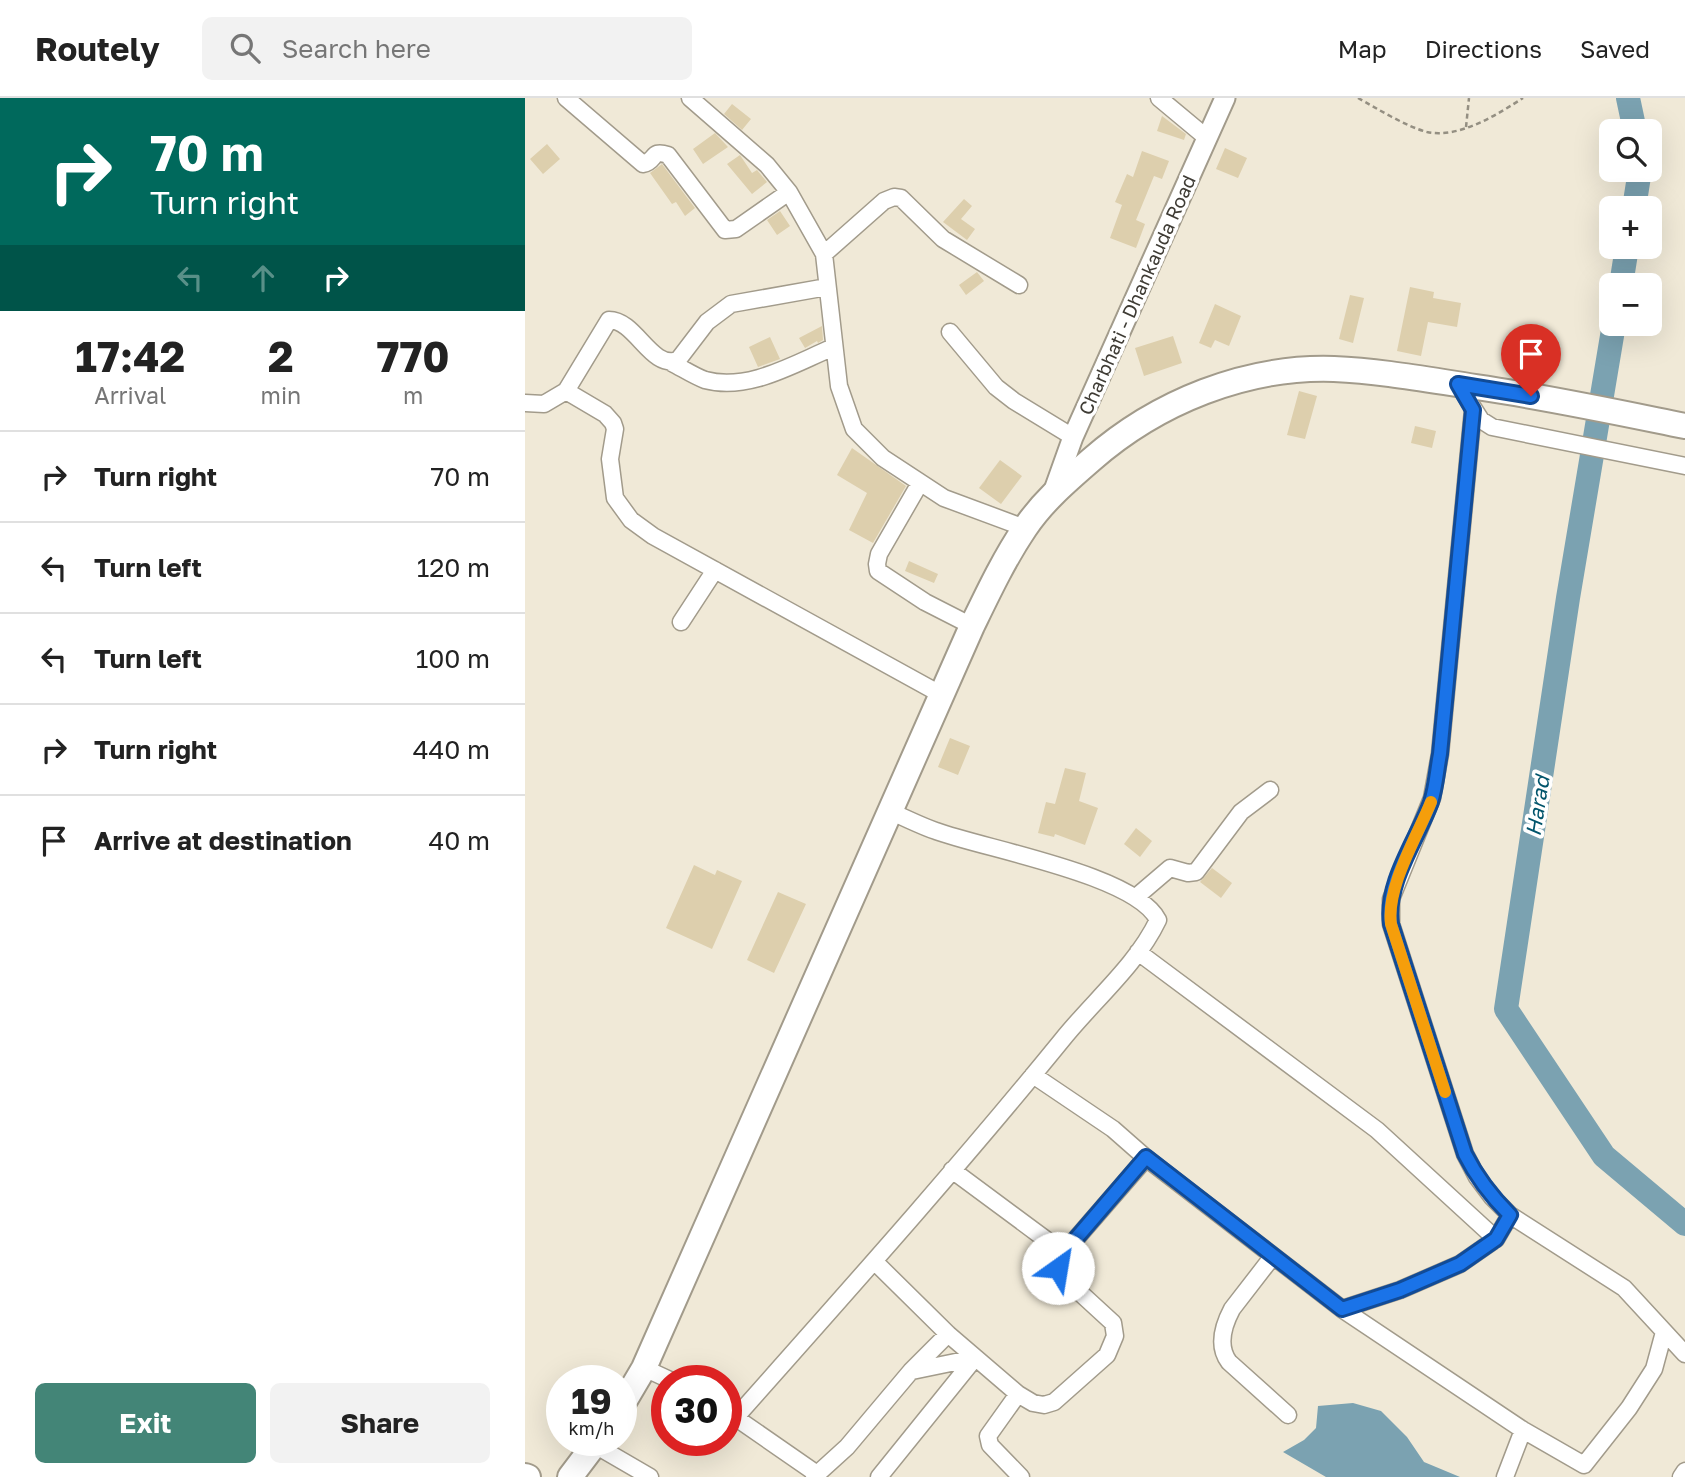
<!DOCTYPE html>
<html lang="en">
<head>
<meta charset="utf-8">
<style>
  body { margin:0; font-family:"Golos Text",sans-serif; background:#f2f2f2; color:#222; height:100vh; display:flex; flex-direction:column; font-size:26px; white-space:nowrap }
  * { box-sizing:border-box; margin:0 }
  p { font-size:23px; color:#767676 }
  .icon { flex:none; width:38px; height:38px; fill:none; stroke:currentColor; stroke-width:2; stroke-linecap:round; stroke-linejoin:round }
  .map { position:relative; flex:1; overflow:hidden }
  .side { display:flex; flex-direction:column; background:#fff; width:525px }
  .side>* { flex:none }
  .banner { background:#00695c; color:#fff; overflow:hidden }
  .tools { position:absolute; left:1074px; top:21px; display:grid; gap:14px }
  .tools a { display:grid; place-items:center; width:63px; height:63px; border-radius:10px; background:#fff; box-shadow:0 7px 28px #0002; font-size:35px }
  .speed { position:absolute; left:21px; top:1267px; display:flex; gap:14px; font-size:35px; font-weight:700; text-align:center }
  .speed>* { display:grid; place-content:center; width:91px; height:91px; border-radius:50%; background:#fff; box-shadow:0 7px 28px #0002; line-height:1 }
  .speed small { font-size:18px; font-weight:400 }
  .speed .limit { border:10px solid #d22; background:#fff; color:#111 }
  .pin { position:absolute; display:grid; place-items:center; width:60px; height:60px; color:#fff; margin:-72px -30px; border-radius:50% 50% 50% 0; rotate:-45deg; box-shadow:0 0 7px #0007 }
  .pin .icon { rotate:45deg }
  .me { position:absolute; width:77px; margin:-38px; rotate:32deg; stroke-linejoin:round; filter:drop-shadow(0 0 5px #0008) }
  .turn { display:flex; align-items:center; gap:24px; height:147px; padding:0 35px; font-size:32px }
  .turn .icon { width:91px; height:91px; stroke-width:2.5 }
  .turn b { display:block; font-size:49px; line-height:60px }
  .lanes { display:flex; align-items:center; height:66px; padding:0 35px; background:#0003; justify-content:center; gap:35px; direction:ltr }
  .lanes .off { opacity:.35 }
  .eta { display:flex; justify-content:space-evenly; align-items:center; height:119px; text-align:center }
  .eta b { font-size:42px; font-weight:700; line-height:49px }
  .cta { display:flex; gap:14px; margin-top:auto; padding:14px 35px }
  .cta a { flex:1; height:80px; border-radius:10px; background:#438577; color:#fff; font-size:28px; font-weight:700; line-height:80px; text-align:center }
  .cta a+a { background:#f2f2f2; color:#222 }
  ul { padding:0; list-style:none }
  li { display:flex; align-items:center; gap:21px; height:91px; padding:0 35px; border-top:2px solid #e0e0e0 }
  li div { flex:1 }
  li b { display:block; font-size:26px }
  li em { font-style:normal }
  header { display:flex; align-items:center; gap:42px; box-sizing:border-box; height:98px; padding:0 35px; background:#fff; border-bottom:2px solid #e0e0e0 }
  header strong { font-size:33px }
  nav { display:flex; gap:38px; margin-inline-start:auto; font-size:24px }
  .search { width:490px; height:63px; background:#f2f2f2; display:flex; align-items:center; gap:18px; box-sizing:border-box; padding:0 24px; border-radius:10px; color:#767676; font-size:26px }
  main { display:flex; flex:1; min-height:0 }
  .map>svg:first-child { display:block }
  .water { fill:#7ba2b1 }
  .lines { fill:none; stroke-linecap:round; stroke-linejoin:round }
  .river { stroke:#7ba2b1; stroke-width:24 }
  .building { fill:#ddcfad }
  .minor-casing { stroke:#a29b8b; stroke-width:19 }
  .tertiary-casing { stroke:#a29b8b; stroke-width:23 }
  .primary-casing { stroke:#a29b8b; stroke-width:28 }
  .path { stroke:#948f82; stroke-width:2.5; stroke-dasharray:5 3.5; stroke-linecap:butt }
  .minor { stroke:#fff; stroke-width:16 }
  .tertiary { stroke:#fff; stroke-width:19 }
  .primary { stroke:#fff; stroke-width:24 }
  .route-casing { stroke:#114b97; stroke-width:18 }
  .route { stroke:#1a73e8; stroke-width:12 }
  .slow { stroke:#f59e0b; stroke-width:12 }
  .labels { text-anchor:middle; stroke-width:7; stroke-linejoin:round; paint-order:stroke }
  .street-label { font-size:19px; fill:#3f3c35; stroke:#fff }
  .water-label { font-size:21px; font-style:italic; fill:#00546b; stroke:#fff }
</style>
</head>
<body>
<header>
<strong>Routely</strong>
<div class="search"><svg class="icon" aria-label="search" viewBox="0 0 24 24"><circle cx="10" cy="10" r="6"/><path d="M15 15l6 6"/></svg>Search here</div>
<nav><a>Map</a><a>Directions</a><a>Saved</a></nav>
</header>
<main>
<section class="side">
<div class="banner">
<div class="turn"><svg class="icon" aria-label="right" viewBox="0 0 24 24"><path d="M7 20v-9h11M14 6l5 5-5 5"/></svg><div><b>70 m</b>Turn right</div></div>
<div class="lanes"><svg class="icon off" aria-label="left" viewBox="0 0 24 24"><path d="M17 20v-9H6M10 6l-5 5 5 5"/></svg><svg class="icon off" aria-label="ahead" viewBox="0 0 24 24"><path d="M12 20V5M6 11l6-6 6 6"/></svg><svg class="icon" aria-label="right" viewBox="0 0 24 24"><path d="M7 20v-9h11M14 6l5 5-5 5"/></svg></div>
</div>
<div class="eta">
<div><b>17:42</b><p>Arrival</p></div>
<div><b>2</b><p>min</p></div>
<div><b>770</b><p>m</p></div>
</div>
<ul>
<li><svg class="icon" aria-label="right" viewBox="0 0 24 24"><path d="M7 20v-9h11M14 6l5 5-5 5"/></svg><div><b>Turn right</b></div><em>70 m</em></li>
<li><svg class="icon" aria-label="left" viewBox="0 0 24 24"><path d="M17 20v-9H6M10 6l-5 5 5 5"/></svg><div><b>Turn left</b></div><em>120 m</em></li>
<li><svg class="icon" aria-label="left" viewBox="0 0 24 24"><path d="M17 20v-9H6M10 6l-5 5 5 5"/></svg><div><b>Turn left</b></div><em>100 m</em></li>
<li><svg class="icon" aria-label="right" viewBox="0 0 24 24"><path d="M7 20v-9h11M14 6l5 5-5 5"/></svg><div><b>Turn right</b></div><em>440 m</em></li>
<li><svg class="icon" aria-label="arrive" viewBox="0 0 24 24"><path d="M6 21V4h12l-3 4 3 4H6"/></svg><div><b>Arrive at destination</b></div><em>40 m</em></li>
</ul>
<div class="cta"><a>Exit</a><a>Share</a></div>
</section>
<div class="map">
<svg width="1160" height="1379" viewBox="0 0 1160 1379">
  <rect width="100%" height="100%" fill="#f0e9d7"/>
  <path class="water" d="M828,1305L856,1313L882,1339L899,1364L935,1379H801L758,1354L779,1342L791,1330L793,1308Z"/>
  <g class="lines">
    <path class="river" d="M1103,0L1110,33
      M1109,110L1115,72
      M1096,187L1102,149
      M1089,226L1043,500L981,911L1079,1058L1160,1126"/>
  </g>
  <path class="building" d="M207,6L226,21L217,32L199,16Z
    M637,18L661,36L659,42L632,33Z
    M190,35L203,49L178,66L168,51Z
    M22,46L35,61L18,76L5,61Z
    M700,50L722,60L713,80L691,71Z
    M617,53L644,63L637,81L629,78L611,122L620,126L611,150L585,140L597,107L590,104L602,76L608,79Z
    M215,57L227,75L232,72L242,84L227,96L202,66Z
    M137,66L170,110L160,118L151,104L147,106L125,75Z
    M439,101L447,108L436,121L450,131L442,142L418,124Z
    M255,113L265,128L252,137L242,122Z
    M452,174L459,183L441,197L434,187Z
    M885,189L909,194L908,200L936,205L932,229L903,224L896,258L872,253Z
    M825,197L839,200L828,245L814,241Z
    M690,206L716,218L704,248L690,242L686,250L674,245Z
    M297,228L298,242L293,245L292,243L280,250L274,240Z
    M648,238L657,265L619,278L610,250Z
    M245,239L255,261L233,269L224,249Z
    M774,293L792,298L780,341L762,337Z
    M890,328L911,333L907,350L886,345Z
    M327,350L381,388L348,445L324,432L342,395L312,377Z
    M475,362L497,378L476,406L454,390Z
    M384,463L413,476L409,485L380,473Z
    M425,640L445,648L433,677L413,669Z
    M540,670L561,675L554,703L573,710L560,747L530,736L529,739L513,735L521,704L530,706Z
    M611,730L627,743L615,759L599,746Z
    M169,767L190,777L192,772L217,783L187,851L141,830Z
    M687,770L707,785L696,800L675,784Z
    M253,794L281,806L249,875L222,862Z"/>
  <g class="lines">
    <g class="minor-casing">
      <path id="minor" d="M41,0L118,66C132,63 125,51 143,57L200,132L211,131L264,94
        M165,0L242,67L264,94L299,156L314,288L329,331L358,360L419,400L500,430
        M634,0L682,40
        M299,156L359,103L369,99L376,100L418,141L494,187
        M425,234L471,289L489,303L548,339
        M147,265C157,270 169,278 180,282C224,294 270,265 309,249
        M933,286L956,322L967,329L1160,368
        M41,293L84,222C111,222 126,272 153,262L182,224L206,206L302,189
        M0,305L19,306L41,293L80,316L88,325L90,331L85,361L90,400L106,422L128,438L417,597
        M948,312L915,656L907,700L866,801V826L940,1056L952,1079L967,1099L985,1117L1099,1190L1160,1256
        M395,385L354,456L352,466L353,473L400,504L447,528
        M156,524L190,472
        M611,799L645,770L663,775L671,774L716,714L745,692
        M613,854L852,1032L971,1141
        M508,977L588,1031L621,1060L817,1211L998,1332L1059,1367L1104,1310L1129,1271L1139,1234
        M427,1072L539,1155
        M748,1158L707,1211C698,1228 692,1248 704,1264L763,1317
        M349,1163L423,1236L493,1296L508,1305L519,1307L529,1304L582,1257L590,1238L588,1225L539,1180L533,1170L536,1158L621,1060
        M817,1211L875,1192L935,1166L971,1141L985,1117
        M119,1270L147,1283
        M387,1273L450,1260
        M493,1296L463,1338L465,1347L496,1379
        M201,1313L292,1376
        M211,1319C321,1195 432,1071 537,942C568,903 611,868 633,822C611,777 460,751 411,733C396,728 381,720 366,714
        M70,1347L125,1379
        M289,1379L322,1349L386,1273L423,1236
        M354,1379L450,1260
        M980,1379L998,1332
        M1156,1379L1160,1373"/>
    </g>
    <g class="tertiary-casing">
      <path id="tertiary" d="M528,395L548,339L700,0"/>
    </g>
    <g class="primary-casing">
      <path id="primary" d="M96,1309L119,1270L447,528C463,495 479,461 500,430C518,403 542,383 566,362C632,304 721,268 809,271C857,273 904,282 951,289C1021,299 1091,314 1160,328
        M0,1378L3,1379
        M45,1379L73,1342"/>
    </g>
    <path class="path" d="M833,0C851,10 882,29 902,34C934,41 973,16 998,0
      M941,29L944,0"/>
    <use href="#minor" class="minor"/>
    <use href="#tertiary" class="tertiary"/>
    <use href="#primary" class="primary"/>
  </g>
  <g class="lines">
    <g class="route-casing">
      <path id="route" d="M533,1170L536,1158L621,1059L817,1211L875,1192L935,1166L971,1141L985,1117C966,1098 952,1080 940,1056L866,826C860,785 892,742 906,704C911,689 912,671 915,656L948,312L933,286L1006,298"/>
    </g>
    <use href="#route" class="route"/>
    <path class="slow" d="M906,704C892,739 861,789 866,826L920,994"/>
  </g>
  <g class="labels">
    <g class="street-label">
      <text transform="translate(612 197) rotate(-66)" y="7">Charbhati - Dhankauda Road</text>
    </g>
    <g class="water-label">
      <text transform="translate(1013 708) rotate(-81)" y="7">Harad</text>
    </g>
  </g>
</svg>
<div class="tools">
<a><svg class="icon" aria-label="search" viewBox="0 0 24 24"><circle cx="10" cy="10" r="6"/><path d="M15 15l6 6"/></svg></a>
<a>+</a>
<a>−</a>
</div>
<div class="speed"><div>19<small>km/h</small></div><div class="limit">30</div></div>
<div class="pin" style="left:1006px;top:298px;background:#d93025"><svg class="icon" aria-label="arrive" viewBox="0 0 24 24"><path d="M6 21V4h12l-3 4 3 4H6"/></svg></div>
<svg class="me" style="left:533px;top:1170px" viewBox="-20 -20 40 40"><circle r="19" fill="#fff"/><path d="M0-13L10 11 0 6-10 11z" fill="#1a73e8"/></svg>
</div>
</main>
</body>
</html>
